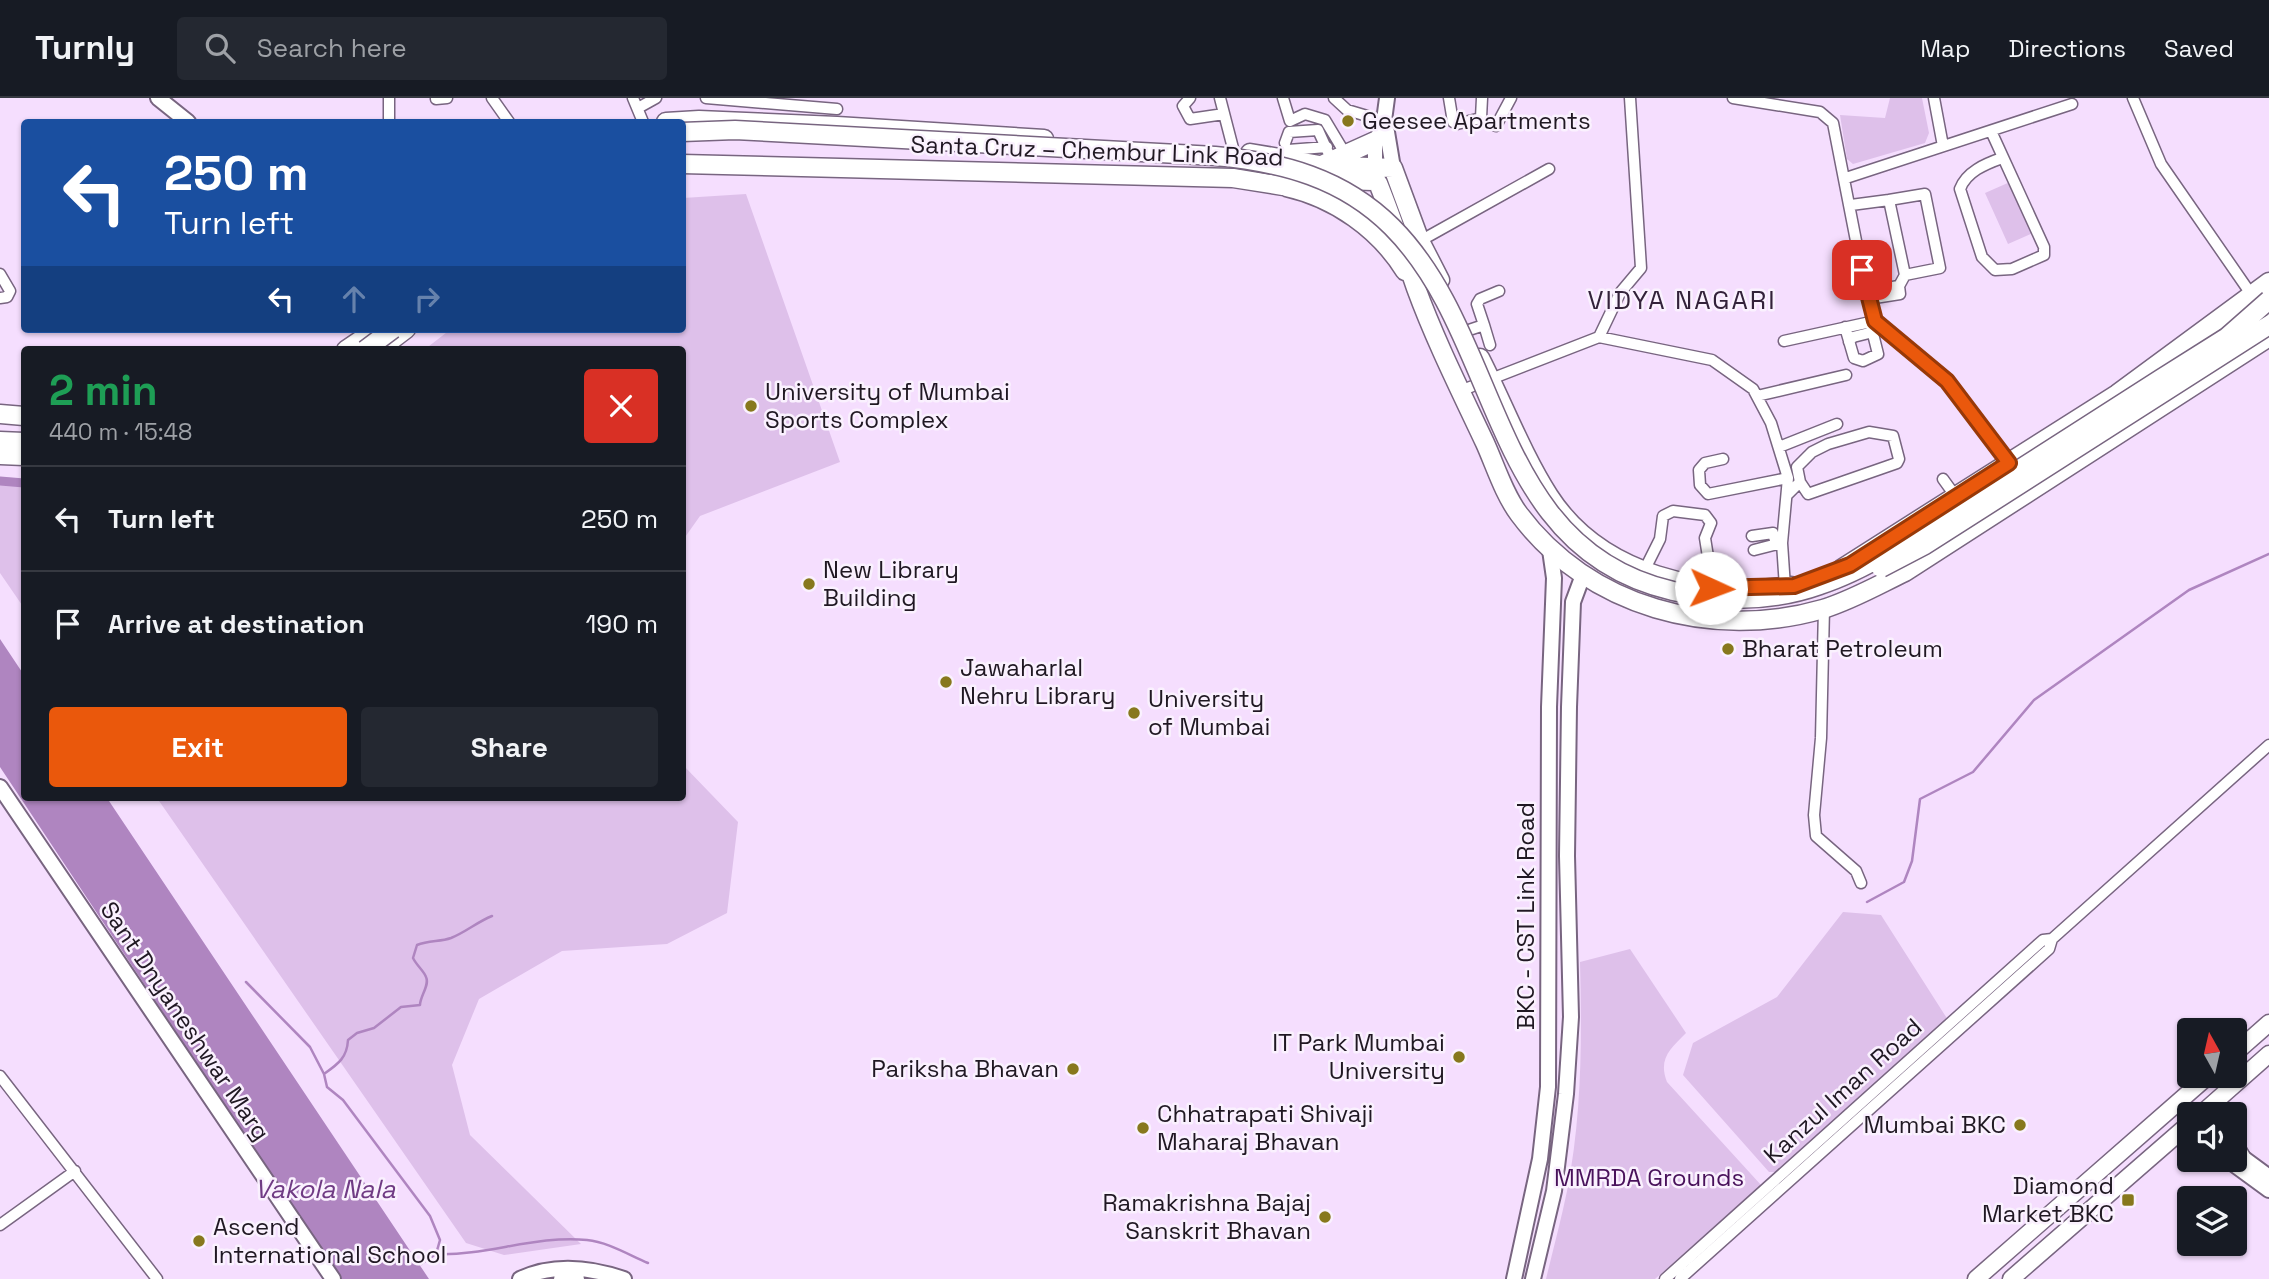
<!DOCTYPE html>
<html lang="en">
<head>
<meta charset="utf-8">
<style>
  body { margin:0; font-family:"Space Grotesk",sans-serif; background:#242831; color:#f1f3f6; height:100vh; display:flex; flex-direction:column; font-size:26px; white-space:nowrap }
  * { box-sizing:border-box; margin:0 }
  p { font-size:23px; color:#9ea1a6 }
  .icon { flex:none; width:38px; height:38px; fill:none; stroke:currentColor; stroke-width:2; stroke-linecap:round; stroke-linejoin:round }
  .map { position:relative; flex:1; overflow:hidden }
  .drawer { position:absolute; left:21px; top:248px; width:665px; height:455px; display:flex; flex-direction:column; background:#171b24; border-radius:7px; box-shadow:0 2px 5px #0004 }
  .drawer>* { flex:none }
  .top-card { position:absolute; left:21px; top:21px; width:665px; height:214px; border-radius:7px; box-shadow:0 2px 5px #0004; background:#1a4fa0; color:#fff; overflow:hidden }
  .needle { width:46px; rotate:352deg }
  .fabs { position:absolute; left:2177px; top:920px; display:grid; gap:14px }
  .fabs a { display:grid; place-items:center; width:70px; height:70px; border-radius:7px; background:#171b24; box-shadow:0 2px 5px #0004; font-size:35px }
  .pin { position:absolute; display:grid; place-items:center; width:60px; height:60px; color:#fff; margin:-30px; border-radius:14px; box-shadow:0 4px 10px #0006 }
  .me { position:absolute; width:77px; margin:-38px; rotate:92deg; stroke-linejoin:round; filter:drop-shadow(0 0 5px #0008) }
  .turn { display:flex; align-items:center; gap:24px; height:147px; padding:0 28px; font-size:32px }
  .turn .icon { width:91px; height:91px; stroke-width:2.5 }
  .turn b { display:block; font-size:49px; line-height:60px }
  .lanes { display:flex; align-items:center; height:66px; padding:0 28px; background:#0003; justify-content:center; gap:35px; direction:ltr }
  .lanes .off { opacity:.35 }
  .round { display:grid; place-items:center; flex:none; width:74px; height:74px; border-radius:7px; background:#242831 }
  .head { display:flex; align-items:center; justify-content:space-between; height:119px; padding:0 28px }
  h1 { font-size:42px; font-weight:600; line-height:52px; color:#1e9e55 }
  .primary-button { display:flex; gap:14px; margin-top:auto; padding:14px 28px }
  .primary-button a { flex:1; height:80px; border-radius:7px; background:#ea580c; color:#fff; font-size:28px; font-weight:600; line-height:80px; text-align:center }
  .primary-button a+a { background:#242831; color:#f1f3f6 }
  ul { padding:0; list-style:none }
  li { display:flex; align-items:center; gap:21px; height:105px; padding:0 28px; border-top:2px solid #363941 }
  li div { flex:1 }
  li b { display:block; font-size:26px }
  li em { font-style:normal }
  header { display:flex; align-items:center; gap:42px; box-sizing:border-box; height:98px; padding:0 35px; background:#171b24; border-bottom:2px solid #363941 }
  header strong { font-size:33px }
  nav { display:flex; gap:38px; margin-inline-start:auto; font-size:24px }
  .search { width:490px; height:63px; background:#242831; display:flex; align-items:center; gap:18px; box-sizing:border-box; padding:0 24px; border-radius:7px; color:#9ea1a6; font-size:26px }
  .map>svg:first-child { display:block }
  .green { fill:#dec0ea }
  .water { fill:#af85c0 }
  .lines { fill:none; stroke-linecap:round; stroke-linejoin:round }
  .stream { stroke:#af85c0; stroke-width:2.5 }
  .canal { stroke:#af85c0; stroke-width:9 }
  .street-casing { stroke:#786580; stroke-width:13 }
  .secondary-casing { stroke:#786580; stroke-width:18 }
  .primary-casing { stroke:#786580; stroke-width:19 }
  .highway-casing { stroke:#786580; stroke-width:21 }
  .street { stroke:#fff; stroke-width:10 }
  .secondary { stroke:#fff; stroke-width:14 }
  .primary { stroke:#fff; stroke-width:16 }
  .highway { stroke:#fff; stroke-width:18 }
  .highway-bridge-casing { stroke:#786580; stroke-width:21; stroke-linecap:butt }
  .highway-bridge { stroke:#fff; stroke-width:18 }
  .route-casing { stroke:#983908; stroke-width:18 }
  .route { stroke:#ea580c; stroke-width:12 }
  .poi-dot { fill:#87781d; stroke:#faf1fe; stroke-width:2.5 }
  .labels { text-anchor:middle; stroke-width:5; stroke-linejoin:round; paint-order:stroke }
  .poi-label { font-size:24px; fill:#201823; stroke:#faf1fe; text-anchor:start }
  .street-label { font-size:24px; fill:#201823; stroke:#faf1fe }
  .park-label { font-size:24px; fill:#49125b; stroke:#faf1fe }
  .neighbourhood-label { font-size:26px; letter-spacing:2px; fill:#33223a; stroke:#faf1fe }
  .water-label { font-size:26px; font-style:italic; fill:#703b84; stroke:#faf1fe }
</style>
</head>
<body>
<header>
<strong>Turnly</strong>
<div class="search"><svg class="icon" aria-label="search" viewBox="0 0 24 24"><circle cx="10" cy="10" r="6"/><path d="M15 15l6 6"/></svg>Search here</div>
<nav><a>Map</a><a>Directions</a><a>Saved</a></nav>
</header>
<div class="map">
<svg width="2269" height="1181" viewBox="0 0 2269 1181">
  <rect width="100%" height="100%" fill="#f5defe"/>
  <path class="green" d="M1890,0H1922L1929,35L1925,45L1853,66L1847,61L1840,17L1885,20Z
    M2010,84L2033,135L2008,146L1985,95Z
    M746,96L840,364L700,418L683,442L682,252H424L451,231H682L683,100Z
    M0,379L24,381V510L0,475Z
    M683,667L738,724L727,815L667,846L562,853L479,901L452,967L470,1037L581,1146L504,1157L466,1145L157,700H682Z
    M1843,814L1881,817L1948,922L1776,1074H1769L1683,977L1693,945L1777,899Z
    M1630,851L1686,935C1670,951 1658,961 1667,984L1761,1087L1655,1181H1546C1553,1152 1561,1122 1567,1093C1582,1018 1582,939 1580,864Z"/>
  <path class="water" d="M0,541L24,577V700H107L429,1181H340L0,669Z"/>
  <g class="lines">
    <path class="stream" d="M1867,804L1904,784L1912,763L1920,701L1973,674L2034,602L2189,492L2269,456
      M246,884L310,949L324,976
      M436,1156C487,1158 535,1137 587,1142C608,1144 629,1157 648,1165
      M421,1166L436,1156L440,1142L430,1118L343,1002L327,989L324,976C338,966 347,960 348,942L357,935L374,930L401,909L420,907C420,898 430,887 426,879C424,873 417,868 413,860L417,847C429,842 440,844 451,840C466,834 477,824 492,818"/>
    <path class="canal" d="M0,383L24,385"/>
    <g class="street-casing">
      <path id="street" d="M389,0V24
        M492,0L509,24
        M633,0L643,24
        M706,0L837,11
        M1190,0L1183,8L1190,21L1224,16
        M1220,0L1234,54
        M1283,0L1290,23L1305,16L1325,22L1346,57
        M1334,0L1347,12L1384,23
        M1449,0L1453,24L1457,26L1481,20L1482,0
        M1733,0L1820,14L1833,25L1867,199L1875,223L1947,283L2009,365
        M1934,0L1943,48
        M2133,0L2161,66L2251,196L2269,217
        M436,1L447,0
        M638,10L656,0
        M1496,28L1511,0
        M1991,33L2044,149V157L2012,171L1995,172L1982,159L1960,91C1966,74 1985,66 2002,60
        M1285,45L1289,34L1318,32L1332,63
        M1288,52L1327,49
        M1846,80L2072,6
        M1851,107L1889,102
        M1420,143L1549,71
        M0,176L10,193L7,199L0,200
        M1866,193L1899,188
        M1868,201L1900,196L1899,188L1905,177L1940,170L1925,96L1889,102L1905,177
        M1484,227L1490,247
        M1845,229L1854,260L1863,263L1878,256L1870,224
        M1466,233L1484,227L1477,206L1480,201L1499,193
        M1599,239L1712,262L1753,291L1771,325L1788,380L1782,445L1785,489
        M1784,243L1875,223
        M1849,244L1853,239L1873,234
        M1460,293L1599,239L1620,195L1641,170L1630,0
        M1757,298L1846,277
        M1779,349L1837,326
        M1723,361L1705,365L1699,372L1700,387L1708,396L1788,380
        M1943,381L1956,399
        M1788,396L1800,384L1797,369L1812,354L1828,346L1869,334L1893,338L1899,361L1897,365L1808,396L1800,384
        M1752,438L1773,435L1776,446
        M1754,452L1781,445
        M1644,473L1660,441L1663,418L1673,413L1705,417L1711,425L1705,440L1713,490
        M1824,510L1821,640L1814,717L1816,738L1856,773L1861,785
        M0,978L157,1181
        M0,1127L75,1073
        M1665,1181L2034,850L2043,842L2052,841L2269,647
        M1680,1181L2049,851L2052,841"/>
    </g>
    <g class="secondary-casing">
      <path id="secondary" d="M158,0L188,24
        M1383,30L1387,34L1393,70
        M1375,71V43L1383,30L1387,0
        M0,689L333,1181
        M2235,1054L2269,1079
        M2228,1062L2269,1092
        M520,1181C554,1165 589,1169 624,1181
        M561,1181H577
        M1514,1181L1540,1061L1548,989L1549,609L1554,480L1550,452
        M1533,1181L1554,1093L1566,996L1571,919L1567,758L1569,609L1573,504L1583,477"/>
    </g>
    <g class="primary-casing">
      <path id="primary" d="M2235,955L2269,925
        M2200,1017L2269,956
        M2235,1047L2242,1059
        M1976,1181L2208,978
        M2011,1181L2189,1026"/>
    </g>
    <g class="highway-casing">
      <path id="highway" d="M666,24L699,22L837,28L1044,41
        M1250,55L1320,67L1393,70L1420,143L1440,182
        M682,66L1233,80L1283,88L1312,81L1373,83L1378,85C1392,120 1404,155 1416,190C1435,242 1461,294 1485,345C1495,367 1504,396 1519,416C1588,509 1713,543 1823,511C1852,502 1878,487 1905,474L2269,239
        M1324,66L1375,43
        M1286,89C1335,100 1379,131 1405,173
        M381,250L406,231
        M346,252L377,231
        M1480,260C1503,305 1522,356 1549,398C1600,477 1704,500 1791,488
        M0,316L24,318
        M0,343L24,344
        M0,357L24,358
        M1841,471L2117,296L2269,184"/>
    </g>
    <use href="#street" class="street"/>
    <use href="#secondary" class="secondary"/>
    <use href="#primary" class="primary"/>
    <use href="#highway" class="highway"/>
    <g class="highway-bridge-casing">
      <path id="highway-bridge" d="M682,34L735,32L1215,58C1282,64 1343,80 1392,129C1504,241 1488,451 1673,493C1722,504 1772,504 1820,487C1875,469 1931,428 1979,397C2062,344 2144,291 2227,239L2269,202
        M365,252L393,231
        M1881,470L1925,447L2269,227"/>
    </g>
    <use href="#highway-bridge" class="highway-bridge"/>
  </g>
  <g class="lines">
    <g class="route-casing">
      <path id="route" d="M1711,490L1794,488L1850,467L2009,365L1947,283L1875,223L1862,172"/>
    </g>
    <use href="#route" class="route"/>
  </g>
  <g class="poi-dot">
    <circle cx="1348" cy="23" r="7"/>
    <circle cx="751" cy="308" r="7"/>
    <circle cx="809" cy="486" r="7"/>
    <circle cx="1728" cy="551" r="7"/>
    <circle cx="946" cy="584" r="7"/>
    <circle cx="1134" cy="615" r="7"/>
    <circle cx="1459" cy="959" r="7"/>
    <circle cx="1073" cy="971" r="7"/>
    <circle cx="2020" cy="1027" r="7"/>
    <circle cx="1143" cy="1030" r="7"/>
    <rect x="2121" y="1095" width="14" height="14" rx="3.5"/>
    <circle cx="1325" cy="1119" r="7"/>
    <circle cx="199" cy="1143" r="7"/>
  </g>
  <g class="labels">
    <g class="poi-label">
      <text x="1362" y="31">Geesee Apartments</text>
      <text x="765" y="302">University of Mumbai<tspan x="765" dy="28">Sports Complex</tspan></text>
      <text x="823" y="480">New Library<tspan x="823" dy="28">Building</tspan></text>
      <text x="1742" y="559">Bharat Petroleum</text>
      <text x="960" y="578">Jawaharlal<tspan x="960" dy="28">Nehru Library</tspan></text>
      <text x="1148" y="609">University<tspan x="1148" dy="28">of Mumbai</tspan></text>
      <text x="1445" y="953" text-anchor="end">IT Park Mumbai<tspan x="1445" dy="28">University</tspan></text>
      <text x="1059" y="979" text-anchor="end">Pariksha Bhavan</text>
      <text x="1157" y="1024">Chhatrapati Shivaji<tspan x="1157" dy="28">Maharaj Bhavan</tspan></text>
      <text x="2006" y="1035" text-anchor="end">Mumbai BKC</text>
      <text x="2114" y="1096" text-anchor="end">Diamond<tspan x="2114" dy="28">Market BKC</tspan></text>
      <text x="1311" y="1113" text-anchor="end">Ramakrishna Bajaj<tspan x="1311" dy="28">Sanskrit Bhavan</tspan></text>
      <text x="213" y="1137">Ascend<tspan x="213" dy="28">International School</tspan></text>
    </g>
    <g class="street-label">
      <text transform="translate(1097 53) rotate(2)" y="8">Santa Cruz – Chembur Link Road</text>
      <text transform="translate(1526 818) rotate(-90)" y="8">BKC - CST Link Road</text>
      <text transform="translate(185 923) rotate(56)" y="8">Sant Dnyaneshwar Marg</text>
      <text transform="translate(1843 993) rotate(-42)" y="8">Kanzul Iman Road</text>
    </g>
    <g class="park-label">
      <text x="1649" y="1088">MMRDA Grounds</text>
    </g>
    <g class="neighbourhood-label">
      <text x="1682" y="211">VIDYA NAGARI</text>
    </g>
    <g class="water-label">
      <text x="325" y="1100">Vakola Nala</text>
    </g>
  </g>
</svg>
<div class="fabs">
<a><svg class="needle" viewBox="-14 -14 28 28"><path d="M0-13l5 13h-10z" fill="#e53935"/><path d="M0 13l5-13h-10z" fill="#9ea1a6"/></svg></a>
<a><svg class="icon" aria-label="sound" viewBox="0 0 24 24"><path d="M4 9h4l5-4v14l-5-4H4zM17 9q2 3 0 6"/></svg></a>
<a><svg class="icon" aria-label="layers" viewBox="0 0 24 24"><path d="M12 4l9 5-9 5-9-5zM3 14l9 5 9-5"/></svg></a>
</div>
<div class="pin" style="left:1862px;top:172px;background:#d93025"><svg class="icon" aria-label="arrive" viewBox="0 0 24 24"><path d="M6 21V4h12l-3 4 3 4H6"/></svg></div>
<svg class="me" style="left:1711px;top:490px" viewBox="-20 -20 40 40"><circle r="19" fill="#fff"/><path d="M0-13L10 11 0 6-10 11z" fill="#ea580c"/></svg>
<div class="top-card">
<div class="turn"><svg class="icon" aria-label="left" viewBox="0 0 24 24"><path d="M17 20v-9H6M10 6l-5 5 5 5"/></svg><div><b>250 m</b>Turn left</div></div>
<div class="lanes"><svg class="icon" aria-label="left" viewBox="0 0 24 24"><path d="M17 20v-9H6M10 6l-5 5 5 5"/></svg><svg class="icon off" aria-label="ahead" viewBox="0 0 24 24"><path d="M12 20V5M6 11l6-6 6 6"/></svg><svg class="icon off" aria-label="right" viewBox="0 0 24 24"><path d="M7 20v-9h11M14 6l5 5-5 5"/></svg></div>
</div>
<section class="drawer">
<div class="head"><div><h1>2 min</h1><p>440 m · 15:48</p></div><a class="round" style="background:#d93025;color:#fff"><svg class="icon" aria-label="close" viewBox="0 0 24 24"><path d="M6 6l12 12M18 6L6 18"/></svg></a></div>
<ul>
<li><svg class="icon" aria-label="left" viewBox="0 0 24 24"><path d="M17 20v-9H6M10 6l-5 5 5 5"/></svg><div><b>Turn left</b></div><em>250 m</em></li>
<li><svg class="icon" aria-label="arrive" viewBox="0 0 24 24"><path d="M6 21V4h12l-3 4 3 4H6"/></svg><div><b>Arrive at destination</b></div><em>190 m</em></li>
</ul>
<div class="primary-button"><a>Exit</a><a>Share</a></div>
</section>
</div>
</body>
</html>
